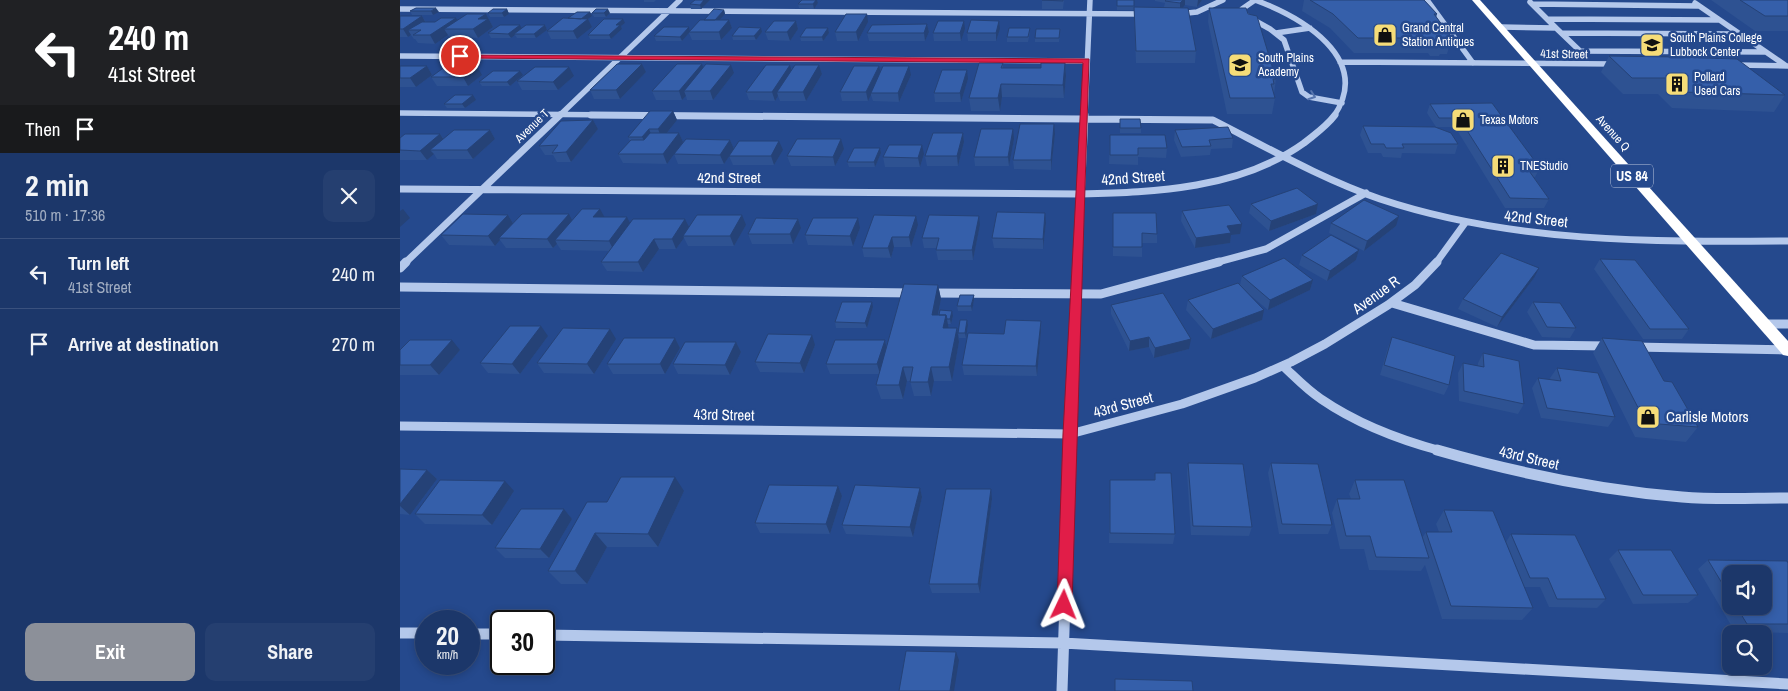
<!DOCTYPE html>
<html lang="en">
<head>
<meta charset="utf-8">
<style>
  body { margin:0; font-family:"Archivo Narrow",sans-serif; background:#253f70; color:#f1f3f6; height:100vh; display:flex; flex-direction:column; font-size:19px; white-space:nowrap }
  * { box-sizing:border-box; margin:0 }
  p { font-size:16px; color:#a0acc1 }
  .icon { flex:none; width:28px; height:28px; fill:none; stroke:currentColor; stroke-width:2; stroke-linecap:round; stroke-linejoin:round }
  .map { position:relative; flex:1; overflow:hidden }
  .sheet { display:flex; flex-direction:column; background:#1c376a; width:400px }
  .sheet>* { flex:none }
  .guide { background:#202124; color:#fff; overflow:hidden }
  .fabs { position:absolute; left:1322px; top:565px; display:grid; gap:10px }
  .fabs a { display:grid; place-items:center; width:50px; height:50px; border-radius:10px; background:#1c376a; box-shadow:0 2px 8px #0003,0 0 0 1px #3a517e; font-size:25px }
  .speed { position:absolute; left:15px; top:610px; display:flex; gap:10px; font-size:25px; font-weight:700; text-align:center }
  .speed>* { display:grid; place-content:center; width:65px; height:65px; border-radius:50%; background:#1c376a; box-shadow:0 2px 8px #0003,0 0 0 1px #3a517e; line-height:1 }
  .speed small { font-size:12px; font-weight:400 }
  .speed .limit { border:2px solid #111; border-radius:8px; background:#fff; color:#111 }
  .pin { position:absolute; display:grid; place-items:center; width:42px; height:42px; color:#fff; margin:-21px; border:2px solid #fff; border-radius:50%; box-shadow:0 1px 5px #0007 }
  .me { position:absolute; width:55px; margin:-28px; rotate:2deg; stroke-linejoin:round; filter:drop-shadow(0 0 4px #0008) }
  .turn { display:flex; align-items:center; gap:18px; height:105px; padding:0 25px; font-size:22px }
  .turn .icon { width:65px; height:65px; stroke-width:2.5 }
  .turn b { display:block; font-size:35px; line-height:42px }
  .then { display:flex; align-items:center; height:48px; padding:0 25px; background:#0003; gap:10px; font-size:19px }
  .round { display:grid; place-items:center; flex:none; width:52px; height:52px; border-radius:10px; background:#253f70 }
  .head { display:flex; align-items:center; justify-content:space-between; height:85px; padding:0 25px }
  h1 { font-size:30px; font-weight:700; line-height:38px }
  .cta { display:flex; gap:10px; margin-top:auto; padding:10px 25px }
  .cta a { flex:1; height:58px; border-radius:10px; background:#8c9099; color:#fff; font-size:20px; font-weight:700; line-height:58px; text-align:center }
  .cta a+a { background:#253f70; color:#f1f3f6 }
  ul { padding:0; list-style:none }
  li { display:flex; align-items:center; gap:15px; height:70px; padding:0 25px; border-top:1px solid #3a517e }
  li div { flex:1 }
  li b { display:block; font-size:19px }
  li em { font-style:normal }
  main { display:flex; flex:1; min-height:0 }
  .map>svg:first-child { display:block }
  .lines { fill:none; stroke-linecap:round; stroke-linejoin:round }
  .minor-far3 { stroke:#b4c8eb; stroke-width:5.5 }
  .minor-far2 { stroke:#b4c8eb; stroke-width:7 }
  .minor-far1 { stroke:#b4c8eb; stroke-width:9 }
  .minor { stroke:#b4c8eb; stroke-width:11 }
  .highway { fill:#fff; fill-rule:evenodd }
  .wall { fill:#2e5292; fill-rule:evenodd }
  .shaded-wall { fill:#254277 }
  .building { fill:#355faa; stroke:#254277 }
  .oneway { stroke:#5775ae }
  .route { fill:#e11d48; stroke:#92132f }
  .labels { text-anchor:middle; stroke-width:5; stroke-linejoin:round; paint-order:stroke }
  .far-poi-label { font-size:12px; fill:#fff; stroke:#25498d; text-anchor:start }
  .far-street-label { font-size:12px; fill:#fff; stroke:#25498d }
  .shield { fill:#25498d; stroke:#bec8dd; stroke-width:1 }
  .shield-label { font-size:14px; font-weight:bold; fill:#fff }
  .street-label { font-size:15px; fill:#fff; stroke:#25498d }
  .poi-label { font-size:15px; fill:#fff; stroke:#25498d; text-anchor:start }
</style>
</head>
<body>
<main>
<section class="sheet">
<div class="guide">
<div class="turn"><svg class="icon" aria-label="left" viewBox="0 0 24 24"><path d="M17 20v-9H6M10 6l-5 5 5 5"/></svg><div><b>240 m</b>41st Street</div></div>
<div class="then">Then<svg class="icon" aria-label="arrive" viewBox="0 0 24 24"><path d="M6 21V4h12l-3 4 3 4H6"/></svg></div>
</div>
<div class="head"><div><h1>2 min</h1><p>510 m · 17:36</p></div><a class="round"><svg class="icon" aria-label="close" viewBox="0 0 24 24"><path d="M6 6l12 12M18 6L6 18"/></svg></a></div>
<ul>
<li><svg class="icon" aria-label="left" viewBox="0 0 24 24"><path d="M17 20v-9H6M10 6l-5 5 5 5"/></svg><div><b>Turn left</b><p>41st Street</p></div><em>240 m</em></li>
<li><svg class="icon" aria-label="arrive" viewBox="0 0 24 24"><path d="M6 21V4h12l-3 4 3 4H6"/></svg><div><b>Arrive at destination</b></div><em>270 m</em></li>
</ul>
<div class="cta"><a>Exit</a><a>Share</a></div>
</section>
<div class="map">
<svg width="1388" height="691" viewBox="0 0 1388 691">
  <rect width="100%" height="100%" fill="#25498d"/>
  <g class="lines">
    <path class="minor-far3" d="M855,0L842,9L843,14L870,29L884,40L902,92L909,97L942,103
      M855,0C901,17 973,58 934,116
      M1027,0L1073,63
      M1295,3L1385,65
      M1132,4L1299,6
      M0,9L745,14
      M778,14L797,12L823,0
      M1147,19L1319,20
      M1101,27L1156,28L1130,2
      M1156,28L1180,51L1366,52
      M876,33L910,28
      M1162,33L1340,34
      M0,56L686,61
      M940,62L1215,64
      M1336,65L1388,66
      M0,113L336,116
      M159,116L280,0
      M685,116L690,0"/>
    <path class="minor-far2" d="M191,115L813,120C868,148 922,179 980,199C1112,243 1251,242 1388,241
      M0,189L680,194C756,192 840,189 904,143C915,134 926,127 935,115
      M5,263L160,115
      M678,263L685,115
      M814,263L866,249L966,193
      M1036,263L1065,223"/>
    <path class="minor-far1" d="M0,268L6,262
      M0,287L514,293
      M529,293L701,294L819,262
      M992,303L1134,345L1208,346
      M1364,324H1388
      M1234,347L1388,350
      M883,366C895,377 907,390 921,399C956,423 1000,440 1041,451
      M0,426L670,434L782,404L855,378L891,362L925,344L988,305L1015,285L1037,262
      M669,451L678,262"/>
    <path class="minor" d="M1037,450C1117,473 1198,490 1282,497C1317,500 1353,498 1388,498
      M0,633H26
      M69,634H101
      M144,635L663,643L1388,684
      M662,691L670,450"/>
    <path class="highway" d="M1072,0H1080L1388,341V356L1383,355Z"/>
  </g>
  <path class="wall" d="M244,0H256L254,2H244Z
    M310,0L301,9H291L290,4Z
    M402,0H417L418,3L414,9L399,8L398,4Z
    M642,0H664L663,9H642Z
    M717,0H734V7H764L765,3L755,1V0H802L797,7L785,5L783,7L796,51L795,63H736L734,10H717Z
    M904,0H1024L1037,14L1036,18L1052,38L1047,54H1040L1039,56H1030L1028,53H954L930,28L902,11Z
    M1311,0H1388V31H1355Z
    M16,8L39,12L33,15H12L10,11Z
    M809,8L848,14L876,79L874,94L875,98L872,114H827L808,22Z
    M107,9L109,14L104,17H90L88,13Z
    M324,10L325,14L319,20H329L332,28L321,40H292L289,33L282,41H256L254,36L290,31L304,20Z
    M190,12L192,16L188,19L192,27L177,39H151L147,31L168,18Z
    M192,13H210L206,17H194Z
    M86,14L93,27L78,38L49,37L48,35L35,44L18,43L15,39H14L11,35L8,37H0V16H22L26,22H35L58,20Z
    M396,21L398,29L390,41L368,40L365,32Z
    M468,22L458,41H437L435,32Z
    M225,23L221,26L222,29L211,39H190L188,35Z
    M527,24L529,32L525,41H469L467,33Z
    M145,25L147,30L136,38H117L115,35L111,38H91L88,33Z
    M428,28L429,33L423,41H401L400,37Z
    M565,29L561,41H534L533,33Z
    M600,29L596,41H568L567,33Z
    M362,32L356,40H333L332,36Z
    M630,32L628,42H607V37Z
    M660,33L659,42H635V38Z
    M1209,56L1385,95L1374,112L1272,108L1258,94H1223L1201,72Z
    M603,63V68H641L665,63L666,76L664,98L602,97L600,111H571L569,98Z
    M242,64L246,72L220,99H194L190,90Z
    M390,65L392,69L419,65L422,74L406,101H380L378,96L375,101L349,100L346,92Z
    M0,66H27L32,75L16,87H0Z
    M303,68L334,73L313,100H287L286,96L282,100H256L252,91Z
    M480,72L511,75L499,102L473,101L471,95L468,101H442L440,92Z
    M82,75L68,86H37L31,77Z
    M123,75L110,86H82L79,82Z
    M174,76L158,90H122L117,81Z
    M568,79L561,102H535L534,93Z
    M76,100L65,108H47L44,104Z
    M1092,103L1140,168L1135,177H1134L1149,199L1144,208H1105L1055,127H1036L1027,113L1030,104Z
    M273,111L277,120L267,133H279L283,142L267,164L223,163L218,154L230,141L228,137Z
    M720,119L741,128V133H720Z
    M193,120L198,129L171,162H157L153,155H145L139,146Z
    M963,126L1058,144L1055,154L1002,153L1001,158L983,157L981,153H968L960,135Z
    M90,130L95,139L73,159H37L34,154L27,160H0V138L40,134L44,139Z
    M775,130L833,138L832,148L811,149L810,155L781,157L774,140Z
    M563,133L564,142L558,166H527L525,156Z
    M655,134L651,170L614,169L613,160Z
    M710,135L767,148L766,158L738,157V165L709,164Z
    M614,139L609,166H575L574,157Z
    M330,140L334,149L383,150L374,165H333L329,156L324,164H278L274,154Z
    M480,148L481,153L475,167H449L447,162Z
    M444,149L435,166H391L387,156Z
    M524,154L520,167H485L483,157Z
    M851,204H918L916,214L869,231L849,213Z
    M782,211L840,234L831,235L830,243L795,248L781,221Z
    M713,213L757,234V243H742V257L713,256Z
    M108,215L113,223L172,220L204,217L230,223L289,227L346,225L334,246H288L284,238L276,249H259L243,272L207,271L201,262L209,251L161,250L157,244L153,248H106L100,240L95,246L49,245L41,235Z
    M398,219L401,228L393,244H352L348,234Z
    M646,223L643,249L594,248L592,238Z
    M931,223L996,226L964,251L929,233Z
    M518,225L511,247H494L491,258L464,257L462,248Z
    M580,225L573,260H538L536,250V248H524L522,238Z
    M460,228L453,246L408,245L405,235Z
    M959,250L956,260L927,281L899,265L902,255Z
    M1200,259L1289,329L1282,339H1243L1194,269Z
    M842,276L913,280L910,290L868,310L845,291L862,320L811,339L786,310L788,300L840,285Z
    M1134,278L1097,327L1058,309L1063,299Z
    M538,285L541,299L538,315L553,316L551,324H548L549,328H557L559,342L552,381H534L531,396H514L510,381H507L503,399H481L476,385L479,374H430L426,364L485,340L487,348Z
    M574,295V300L572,311H558L557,306Z
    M1133,302L1176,328L1170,338L1142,337L1127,312Z
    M711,305L789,349L754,358L749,347L729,351L711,314Z
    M473,307L467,328H436L435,322Z
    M567,320L568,325L566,338H559L558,333Z
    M641,321V331L637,376L564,375L562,365Z
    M148,336L120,374L88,373L80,363Z
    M992,337L1049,385L1044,395L980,375L988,347Z
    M275,338L280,348L265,374H213L207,364Z
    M1202,338L1264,381L1298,427L1286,442L1235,437L1193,353Z
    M216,339L194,374L144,373L137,363Z
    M336,342L341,352L330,375L278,374L273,364Z
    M415,345L404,373L360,372L355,362Z
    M0,349L1,350H60L39,375H0Z
    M1083,353L1124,404L1118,414L1059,401L1058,373L1063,363L1078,366V363Z
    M1157,368L1215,417L1208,427L1141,418L1132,388L1138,378L1151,380L1150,378Z
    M788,463L852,527L849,536L791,535L787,473Z
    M871,463L932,525L928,534H879L868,473Z
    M0,469L27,470L37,479L10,515L0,514Z
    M755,473L775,534L773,544L709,543L710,480H754Z
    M955,480L1022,538L1026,532H1039L1036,524L1044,510L1106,542L1111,534L1206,599L1197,608L1149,607L1140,587H1124L1133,608L1122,620L1042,619L1025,565L1021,571L969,570L964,549H940L932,513L937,499H951L949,494Z
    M438,486L442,496L430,534L360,533L355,523Z
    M520,488L522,497L513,537L446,534L442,525Z
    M114,491L92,525L25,524L15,514Z
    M284,491L258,547H207L187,584H161L148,571L207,502Z
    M592,499L580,593H532L529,584Z
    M164,509L172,519L149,558H105L95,548Z
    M1218,550L1298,595L1288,603L1233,604L1209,559Z
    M1308,560L1388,563V633L1335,632L1298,569ZM1331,574L1364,606H1331Z"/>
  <path class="shaded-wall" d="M304,0H310L301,9L300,5Z
    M416,0H417L418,3L414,9L413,4Z
    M783,0H785V5L780,11V3Z
    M798,0H802L797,7Z
    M36,8L39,12L33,15L31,11Z
    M107,9L109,14L104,17L102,13Z
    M208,9L210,13L206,17L204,13Z
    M324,10L325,14L316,24L315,20Z
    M190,12L192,16L188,19L192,27L177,39L173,31L181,19Z
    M86,14L93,27L78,38L73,29L78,19Z
    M467,14L468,22L458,41L456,32Z
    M22,16L27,25L8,30L11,35L8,37L3,29Z
    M56,18L61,26L44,29L48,35L35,44L30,35Z
    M223,19L225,23L221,26L222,29L211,39L209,35L216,25Z
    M329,20L332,28L321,40L319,32Z
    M396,21L398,29L390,41L387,32Z
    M564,21L565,29L561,41L560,33Z
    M599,21L600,29L596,41V33Z
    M527,24L529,32L525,41L524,33Z
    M120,25L122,29L114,34L115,35L111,38L108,34Z
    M145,25L147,30L136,38L134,34Z
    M289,27L290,32H289V33L282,41L280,37Z
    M361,28L362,32L356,40L354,36Z
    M428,28L429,33L423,41L422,37Z
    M665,63L666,76L664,98L663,85Z
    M242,64L246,72L220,99L216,90Z
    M302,64L305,73L284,91L286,96L282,100L279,91Z
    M331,65L334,73L313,100L310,91Z
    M390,65L393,74L377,92L378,96L375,101L372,92Z
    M419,65L422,74L406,101L403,92Z
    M27,66L32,75L16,87L10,78Z
    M77,66L82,75L68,86L63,77Z
    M479,66L481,75L471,93V95L468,101L466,92Z
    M509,66L511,75L499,102L498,93Z
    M169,67L174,76L158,90L153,82Z
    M567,70L568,79L561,102L560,93Z
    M120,71L123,75L110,86L107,82Z
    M601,84L602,97L600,111L598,98Z
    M73,95L76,100L65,108L62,104Z
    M273,111L277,120L262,139L258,129Z
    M193,120L198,129L171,162L166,152Z
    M654,124L655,134L651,170V160Z
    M249,129L253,139L247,146L242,137Z
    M613,129L614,139L609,166L608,157Z
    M90,130L95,139L73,159L67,150Z
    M279,133L283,142L267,164L263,154Z
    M563,133L564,142L558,166L557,156Z
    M40,134L46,143L30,150L34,154L27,160L20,151Z
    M441,139L444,149L435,166L433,157Z
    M330,140L334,149L324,164L320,155Z
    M379,141L383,150L374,165L371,156Z
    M522,145L524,154L520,167L518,158Z
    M480,148L481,153L475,167L474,162Z
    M918,204L916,214L869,231L871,221Z
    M3,209L10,218L0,227V211Z
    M200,209L205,218L193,217Z
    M645,213L646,223L643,249V239Z
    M169,214L174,224L155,240L157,244L153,248L147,239Z
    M108,215L114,225L99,238L100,240L95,246L88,236Z
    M342,215L346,225L334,246L330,236Z
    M516,216L518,225L511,247L509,237Z
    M579,216L580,225L573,260L572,250Z
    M999,216L996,226L964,251L967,241Z
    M227,217L232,227L214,251L209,241Z
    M458,218L460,228L453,246L450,236Z
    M285,219L290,229L283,236L284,238L276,249L272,239Z
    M398,219L401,228L393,244L390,234Z
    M842,224L840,234L831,235L830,243L795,248L796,238L827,226Z
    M492,237L494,247L491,258L488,248Z
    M254,239L259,249L243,272L238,262Z
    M959,250L956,260L927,281L930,271Z
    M1139,268L1134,278L1097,327L1102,317Z
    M913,280L910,290L868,310L870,300Z
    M538,285L541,299L535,329L532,315Z
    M574,295V300L572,311L571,306Z
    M472,302L473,307L467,328L465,323Z
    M864,310L862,320L811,339L813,329Z
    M552,311L553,316L551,324L550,319Z
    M546,315L549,329L543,328Z
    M567,320L568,325L566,338L565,333Z
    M641,321V331L637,376L636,366Z
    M141,326L148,336L120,374L112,364Z
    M557,328L559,342L552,381L549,367Z
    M210,329L216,339L194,374L187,364Z
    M412,335L415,345L404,373L400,363Z
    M749,337V347L729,351L730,341Z
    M275,338L280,348L265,374L260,364Z
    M791,339L789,349L754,358L755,348Z
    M52,340L60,350L39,375L30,365Z
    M485,340L487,350L480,374L477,364Z
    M336,342L341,352L330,375L325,365Z
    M503,367L507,381L503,399L499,385Z
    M531,367L534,381L531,396L528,382Z
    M27,470L37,479L10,515L0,506V504Z
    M275,477L284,491L258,547L248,534Z
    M105,481L114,491L92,525L82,515Z
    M438,486L442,496L430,534L426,524Z
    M520,488L522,497L513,537L510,527Z
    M591,489L592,499L580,593L578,584Z
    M164,509L172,519L149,558L140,549Z
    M195,533L207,547L187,584L175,571Z
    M556,652L559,660L554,691H550Z"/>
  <path class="building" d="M295,0H304L300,5L290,4Z
    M402,0H416L413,4H398Z
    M642,0H663V1Z
    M717,0H734V6H717Z
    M766,0H783L780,3L765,1Z
    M910,0H1024L1037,14H1034L1052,38H1043L1044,40H1035L1033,38H958L933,14Z
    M1340,0H1388V16H1365Z
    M734,7L788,8L796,51H736Z
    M16,8H36L31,11H10Z
    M809,8H846L848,14L857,16L876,79H873L874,84H871L875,98H830Z
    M93,9H107L102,13H88Z
    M196,9H208L204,13H192Z
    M314,9L324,10L315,20H304Z
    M177,12H190L181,19L168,18Z
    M67,14H86L78,19H88L73,29H44Z
    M446,14H467L456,32H435Z
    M0,16H22L3,29H0Z
    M41,18H56L30,35H13L21,30H8L22,22H35Z
    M163,18L188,19L173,31H147Z
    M204,19H223L216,25H220L209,35H188Z
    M300,20H329L319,32H289Z
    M571,20L599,21L596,33H567Z
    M374,21H396L387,32H365Z
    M538,21H564L560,33H533Z
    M527,24L524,33H467L472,25Z
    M100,25H120L108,34L88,33Z
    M126,25H145L134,34H114Z
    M264,27H289L280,37L254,36Z
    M339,27L361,28L354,36H332Z
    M406,28H428L422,37H400Z
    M609,28H630L628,37H607Z
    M636,29H660L659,38H635Z
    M1209,56L1277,57L1337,59L1385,95L1282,92L1267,78H1232Z
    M579,63H603L601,68H641V63H665L663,85L601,84L598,98H569Z
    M217,64H242L216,90H190Z
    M277,64H302L279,91H252Z
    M306,64L331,65L310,91H284Z
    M366,65H390L372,92H346Z
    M395,65H419L403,92H377Z
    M0,66H27L10,78H0Z
    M46,66H77L63,77H31Z
    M454,66H479L466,92H440Z
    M483,66H509L498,93H471Z
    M135,67H169L153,82L117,81Z
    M542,70H567L560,93H534Z
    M93,71H120L107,82H79Z
    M55,95H73L62,104H44Z
    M1092,103L1140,168H1127L1149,199L1110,198L1059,118H1039L1030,104Z
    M250,111H273L258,129H249L242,137H228Z
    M720,119H740L741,128H720Z
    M193,120L166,152L152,153L158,145L139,146L161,121Z
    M620,124H654L651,160H613Z
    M963,126L1035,127L1051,133L1058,144H1002L1004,148H986L984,144H971Z
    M828,127L833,138L809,140L811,146L782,147L775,130Z
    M581,129H613L608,157H574Z
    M54,130H90L67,150H30Z
    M250,133H279L263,154H218L231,140H244Z
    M533,133H563L557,156H525Z
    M5,134H40L20,151L0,150V138Z
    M710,135H765L767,148H738V155H710Z
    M286,139L330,140L320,155L274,154Z
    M397,139H441L433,157L387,156Z
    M339,141H379L371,156H329Z
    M489,145H522L518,158L483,157Z
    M454,148H480L474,162H447Z
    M897,188L918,204L871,221L851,204Z
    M964,200L999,216L967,241L931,223Z
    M829,205L842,224L827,226L831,233L796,238L782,211Z
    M182,209H200L193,217H227L209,241L155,240Z
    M597,212L645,213L643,239L592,238Z
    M713,213H756L757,234L742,233V247H713Z
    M63,214L108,215L88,236L41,235Z
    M122,214H169L147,239L99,238Z
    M297,215H342L330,236H283Z
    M474,215L516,216L509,237H492L488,248H462Z
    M529,215L579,216L572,250H536L539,238H522Z
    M356,218L398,219L390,234H348Z
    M413,218H458L450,236L405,235Z
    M233,219H285L272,239H254L238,262H201Z
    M931,235L959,250L930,271L902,255Z
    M1101,253L1139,268L1102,317L1063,299Z
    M884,258L913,280L870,300L842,276Z
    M1200,259L1235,260L1289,329H1250Z
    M838,283L864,310L813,329L788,300Z
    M504,284L538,285L532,315H546L543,328H557L549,367H531L528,382H510L513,367H503L499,385H476Z
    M763,293L791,339L755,348L749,337L730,341L711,305Z
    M560,295H574L571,306H557Z
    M442,302H472L465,323L435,322Z
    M1133,302L1160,303L1176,328L1147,327Z
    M540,310L552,311L550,319H547L546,315H539Z
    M560,320H567L565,333H558Z
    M606,320L641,321L636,366L562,365L568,333L604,334Z
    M110,326H141L112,364L80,363Z
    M163,328L210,329L187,364L137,363Z
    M368,334L412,335L400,363L355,362Z
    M992,337L1055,356L1049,385L984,365Z
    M224,338H275L260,364H207Z
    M1202,338L1242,341L1264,381L1272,382L1298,427L1246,423Z
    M10,340H52L30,365H0V350Z
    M435,340H485L477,364H426Z
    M285,342H336L325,365L273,364Z
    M1083,353L1119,361L1124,404L1064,391L1063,363L1084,367Z
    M1157,368L1198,373L1215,417L1147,408L1138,378L1161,381Z
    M788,463L843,464L852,527L793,526Z
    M871,463L918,464L932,525L882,524Z
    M0,469L27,470L0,504Z
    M755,473H771L775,534L710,533V480H755Z
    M221,477H275L248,534L195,533L175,571H148L187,502H207Z
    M40,480L105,481L82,515L15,514Z
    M955,480H1004L1029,558L976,557L970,536H946L937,499H960Z
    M369,485L438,486L426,524L355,523Z
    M455,485L520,488L510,527L442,525Z
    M546,489H591L578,584H529Z
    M121,509H164L140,549L95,548Z
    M1044,510L1093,511L1133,608L1051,606L1026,532H1052Z
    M1111,534L1175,535L1206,599H1157L1148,578H1130Z
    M1218,550H1271L1298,595H1243Z
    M1308,560L1387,561L1388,563V624H1347L1336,606H1364V574H1331V598Z
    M506,651L556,652L550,691H499Z
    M715,679L792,681L793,691H715Z"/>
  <defs><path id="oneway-chevron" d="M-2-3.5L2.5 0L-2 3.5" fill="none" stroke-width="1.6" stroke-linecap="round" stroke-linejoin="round" transform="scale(1.25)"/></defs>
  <use class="oneway" href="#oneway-chevron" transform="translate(912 96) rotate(20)"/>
  <path class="route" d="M58,55L689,59L672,605L670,610L664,612L659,610L657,605L663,434L683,63L60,58Z"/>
  <defs>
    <g id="shop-square" transform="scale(1.25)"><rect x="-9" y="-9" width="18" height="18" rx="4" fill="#f5dc78" stroke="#25498d"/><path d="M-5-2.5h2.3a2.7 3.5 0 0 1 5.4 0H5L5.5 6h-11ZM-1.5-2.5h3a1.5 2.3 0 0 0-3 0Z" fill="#111"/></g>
    <g id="university-square" transform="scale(1.25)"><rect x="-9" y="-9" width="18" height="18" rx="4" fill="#f5dc78" stroke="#25498d"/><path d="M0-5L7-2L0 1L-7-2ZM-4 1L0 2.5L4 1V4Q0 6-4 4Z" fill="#111"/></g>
    <g id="building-square" transform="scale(1.25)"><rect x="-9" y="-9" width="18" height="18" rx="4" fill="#f5dc78" stroke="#25498d"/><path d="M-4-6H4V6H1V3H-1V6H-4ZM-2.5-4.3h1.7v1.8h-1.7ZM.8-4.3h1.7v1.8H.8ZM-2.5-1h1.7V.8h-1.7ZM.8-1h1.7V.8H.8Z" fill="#111"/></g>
  </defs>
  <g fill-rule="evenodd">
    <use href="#shop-square" x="985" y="35"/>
    <use href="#university-square" x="1252" y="45"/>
    <use href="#university-square" x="840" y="65"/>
    <use href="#building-square" x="1277" y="84"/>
    <use href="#shop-square" x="1063" y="120"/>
    <use href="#building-square" x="1103" y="166"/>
    <use href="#shop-square" x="1248" y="417"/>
  </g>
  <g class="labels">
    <g class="far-poi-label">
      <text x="1002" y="32">Grand Central<tspan x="1002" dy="14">Station Antiques</tspan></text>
      <text x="1270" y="42">South Plains College<tspan x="1270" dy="14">Lubbock Center</tspan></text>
      <text x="858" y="62">South Plains<tspan x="858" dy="14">Academy</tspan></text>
      <text x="1294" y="81">Pollard<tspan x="1294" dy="14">Used Cars</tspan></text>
      <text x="1080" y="124">Texas Motors</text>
      <text x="1120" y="170">TNEStudio</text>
    </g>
    <g class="far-street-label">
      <text transform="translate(1164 54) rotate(1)" y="4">41st Street</text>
      <text transform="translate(132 126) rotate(-44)" y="4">Avenue T</text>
      <text transform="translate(1213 133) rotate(48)" y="4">Avenue Q</text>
    </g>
    <rect class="shield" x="1211" y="164.5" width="42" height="23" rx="4"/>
    <g class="shield-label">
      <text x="1232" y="181">US 84</text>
    </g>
    <g class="street-label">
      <text x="329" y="183">42nd Street</text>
      <text transform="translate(733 178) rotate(-4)" y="5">42nd Street</text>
      <text transform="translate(1136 219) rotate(6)" y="5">42nd Street</text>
      <text transform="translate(976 295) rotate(-36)" y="5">Avenue R</text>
      <text transform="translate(723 405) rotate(-15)" y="5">43rd Street</text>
      <text transform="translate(324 415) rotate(1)" y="5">43rd Street</text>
      <text transform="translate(1129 458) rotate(13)" y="5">43rd Street</text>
    </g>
    <g class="poi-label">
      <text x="1266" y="422">Carlisle Motors</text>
    </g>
  </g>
</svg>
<div class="fabs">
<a><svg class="icon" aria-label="sound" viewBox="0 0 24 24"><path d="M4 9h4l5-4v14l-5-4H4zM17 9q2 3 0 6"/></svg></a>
<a><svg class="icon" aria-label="search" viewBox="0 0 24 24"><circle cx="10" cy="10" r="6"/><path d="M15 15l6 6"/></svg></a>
</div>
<div class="speed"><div>20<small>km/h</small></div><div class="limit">30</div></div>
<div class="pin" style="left:60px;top:56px;background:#d93025"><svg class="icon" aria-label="arrive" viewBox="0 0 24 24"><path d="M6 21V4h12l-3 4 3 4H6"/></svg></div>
<svg class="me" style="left:664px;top:605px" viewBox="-20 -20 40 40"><path d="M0-17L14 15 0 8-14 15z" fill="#e11d48" stroke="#fff" stroke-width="4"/></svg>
</div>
</main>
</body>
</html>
